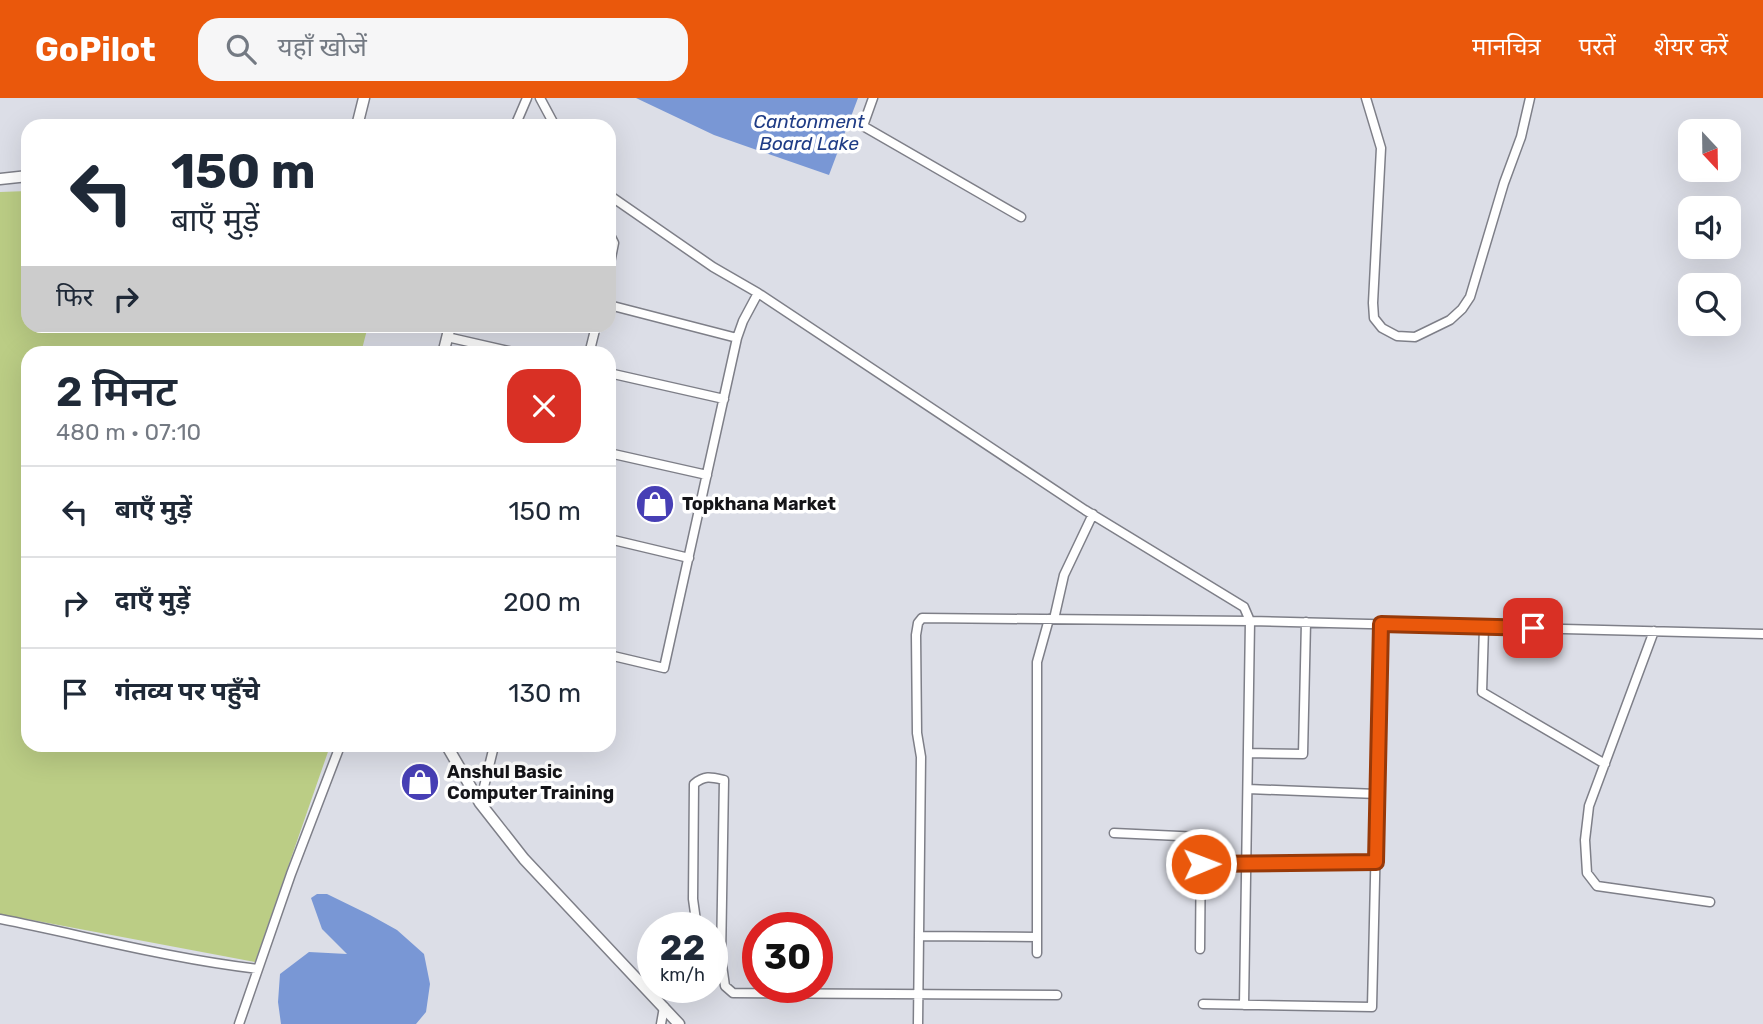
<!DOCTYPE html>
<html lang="hi">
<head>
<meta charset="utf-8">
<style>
  body { margin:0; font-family:Rubik,"Noto Sans Devanagari",sans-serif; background:#f6f6f7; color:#1f2937; height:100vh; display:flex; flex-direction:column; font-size:26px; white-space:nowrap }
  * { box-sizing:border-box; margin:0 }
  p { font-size:23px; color:#747a83 }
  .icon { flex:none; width:38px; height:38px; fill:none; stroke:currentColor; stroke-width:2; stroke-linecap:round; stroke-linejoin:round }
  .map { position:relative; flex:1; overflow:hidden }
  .panel { position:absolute; left:21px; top:248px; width:595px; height:406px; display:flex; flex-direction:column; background:#fff; border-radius:21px; box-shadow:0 7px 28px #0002 }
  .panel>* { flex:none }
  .top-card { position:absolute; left:21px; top:21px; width:595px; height:214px; border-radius:21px; box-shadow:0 7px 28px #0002; background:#fff; color:#1f2937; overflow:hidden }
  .needle { width:46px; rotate:158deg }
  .controls { position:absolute; left:1678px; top:21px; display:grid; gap:14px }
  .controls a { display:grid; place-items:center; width:63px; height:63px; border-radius:14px; background:#fff; box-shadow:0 7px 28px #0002; font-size:35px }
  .speed { position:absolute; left:637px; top:814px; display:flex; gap:14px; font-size:35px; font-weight:700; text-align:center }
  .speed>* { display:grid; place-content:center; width:91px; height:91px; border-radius:50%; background:#fff; box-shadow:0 7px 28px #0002; line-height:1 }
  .speed small { font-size:18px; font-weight:400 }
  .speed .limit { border:10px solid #d22; background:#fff; color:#111 }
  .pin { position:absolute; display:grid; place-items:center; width:60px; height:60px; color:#fff; margin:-30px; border-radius:14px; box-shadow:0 4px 10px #0006 }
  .me { position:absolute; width:77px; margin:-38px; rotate:89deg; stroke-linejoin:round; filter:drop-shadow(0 0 5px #0008) }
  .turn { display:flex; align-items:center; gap:24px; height:147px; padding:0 35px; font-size:32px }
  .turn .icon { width:91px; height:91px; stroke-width:2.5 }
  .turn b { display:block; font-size:49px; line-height:60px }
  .then { display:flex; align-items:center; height:66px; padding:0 35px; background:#0003; gap:14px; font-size:26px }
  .round { display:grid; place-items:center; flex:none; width:74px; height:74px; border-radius:21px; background:#f6f6f7 }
  .overview { display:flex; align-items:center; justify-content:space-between; height:119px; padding:0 35px }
  h1 { font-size:42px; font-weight:600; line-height:52px }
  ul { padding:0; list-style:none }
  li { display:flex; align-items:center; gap:21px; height:91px; padding:0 35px; border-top:2px solid #e0e1e3 }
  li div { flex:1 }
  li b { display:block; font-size:26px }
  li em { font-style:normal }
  header { display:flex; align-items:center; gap:42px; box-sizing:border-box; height:98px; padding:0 35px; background:#ea580c; color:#fff }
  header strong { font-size:33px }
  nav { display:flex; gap:38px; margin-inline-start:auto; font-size:24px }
  .search { width:490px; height:63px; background:#f6f6f7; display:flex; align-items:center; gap:18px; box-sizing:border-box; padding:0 24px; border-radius:21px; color:#747a83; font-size:26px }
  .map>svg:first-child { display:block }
  .green { fill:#bbcd85 }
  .water { fill:#7997d5 }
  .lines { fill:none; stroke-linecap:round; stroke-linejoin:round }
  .minor-casing { stroke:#7e7f88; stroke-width:11 }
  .tertiary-casing { stroke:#7e7f88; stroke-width:13 }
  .minor { stroke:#fff; stroke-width:8 }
  .tertiary { stroke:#fff; stroke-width:10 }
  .route-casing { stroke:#983908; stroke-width:18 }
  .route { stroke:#ea580c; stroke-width:12 }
  .labels { text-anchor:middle; stroke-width:7; stroke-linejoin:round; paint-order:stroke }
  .poi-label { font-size:18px; font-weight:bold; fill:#151519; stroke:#fff; text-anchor:start }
  .water-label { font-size:19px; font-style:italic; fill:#1f3c86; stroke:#fff }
</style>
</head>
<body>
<header>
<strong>GoPilot</strong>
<div class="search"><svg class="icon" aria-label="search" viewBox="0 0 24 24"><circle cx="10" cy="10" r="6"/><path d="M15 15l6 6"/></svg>यहाँ खोजें</div>
<nav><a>मानचित्र</a><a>परतें</a><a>शेयर करें</a></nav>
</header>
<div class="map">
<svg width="1763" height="926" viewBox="0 0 1763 926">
  <rect width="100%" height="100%" fill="#dcdee7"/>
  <path class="green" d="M28,93V228H368L361,255L28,256V648H330L255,864L0,816V94Z"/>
  <path class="water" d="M636,0H858L829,77L714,37Z
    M317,796H327L370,817L397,832L424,856L430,886L426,914L416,926H281L278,904L280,876L309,854L347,856L322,831L311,800Z"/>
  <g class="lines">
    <g class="minor-casing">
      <path id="minor" d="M540,0L555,28
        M873,0L863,28L1021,119
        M1366,0L1381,50L1373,205L1374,220L1382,230L1397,238L1415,239L1450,222L1462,211L1470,199L1504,85L1521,39L1530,0
        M515,28L527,0
        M609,97L713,169L758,195L1085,412L1244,509L1250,523L1244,907
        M609,135L614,145L609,170
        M609,207L737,240
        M447,239L522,256
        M589,256L596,228
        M609,275L724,301
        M609,355L707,377
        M609,441L689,460
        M1054,521L1064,477L1093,416
        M1484,529L1482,594L1605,666
        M1654,533L1589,708L1585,742L1587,775L1597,788L1710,804
        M609,557L664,570L737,240L743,223L758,195
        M1248,655L1303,656L1306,524
        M1248,691L1377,696
        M480,705L494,648
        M1114,735L1201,739L1200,851
        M1201,766L1375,764
        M0,821C86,838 171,861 258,871
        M697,830L693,801L694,686C705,677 711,679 724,682L721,860L725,888L733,895L1057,897
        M919,838L1037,839
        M1037,855V564L1049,521
        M1203,906L1372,909L1381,526
        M239,926L291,776L340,648
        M661,926L664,909
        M918,926L921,659L917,635L916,537L918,525L922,520L1250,523L1763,536"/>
    </g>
    <g class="tertiary-casing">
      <path id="tertiary" d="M357,28L364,0
        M0,81L28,78
        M443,256L450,228
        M447,648L480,705L524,761L679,926"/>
    </g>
    <use href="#minor" class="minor"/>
    <use href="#tertiary" class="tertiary"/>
  </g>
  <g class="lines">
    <g class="route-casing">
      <path id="route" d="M1201,766L1376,764L1381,526L1533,530"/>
    </g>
    <use href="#route" class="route"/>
  </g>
  <defs>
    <g id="shop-disc" transform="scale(2.0125)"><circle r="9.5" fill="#473fb5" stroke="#fff"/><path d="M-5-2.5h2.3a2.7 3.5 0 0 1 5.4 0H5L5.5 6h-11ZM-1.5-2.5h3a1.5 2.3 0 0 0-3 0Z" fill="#fff"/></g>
  </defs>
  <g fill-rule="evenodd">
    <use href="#shop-disc" x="655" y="406"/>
    <use href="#shop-disc" x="420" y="684"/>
  </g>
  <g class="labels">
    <g class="poi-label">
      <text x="682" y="412">Topkhana Market</text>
      <text x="447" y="680">Anshul Basic<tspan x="447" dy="21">Computer Training</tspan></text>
    </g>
    <g class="water-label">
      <text x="809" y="30">Cantonment<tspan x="809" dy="22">Board Lake</tspan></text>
    </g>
  </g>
</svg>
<div class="controls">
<a><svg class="needle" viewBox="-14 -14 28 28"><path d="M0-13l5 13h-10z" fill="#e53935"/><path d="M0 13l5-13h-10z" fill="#747a83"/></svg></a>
<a><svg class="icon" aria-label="sound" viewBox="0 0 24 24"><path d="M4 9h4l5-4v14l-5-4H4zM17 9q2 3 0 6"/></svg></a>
<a><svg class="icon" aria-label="search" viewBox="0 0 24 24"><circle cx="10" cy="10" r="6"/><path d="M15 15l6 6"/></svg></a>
</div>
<div class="speed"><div>22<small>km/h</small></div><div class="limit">30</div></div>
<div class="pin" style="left:1533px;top:530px;background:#d93025"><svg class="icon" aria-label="arrive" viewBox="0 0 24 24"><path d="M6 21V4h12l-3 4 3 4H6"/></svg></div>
<svg class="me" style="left:1201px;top:766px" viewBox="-20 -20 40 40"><circle r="17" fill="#ea580c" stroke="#fff" stroke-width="3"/><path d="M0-11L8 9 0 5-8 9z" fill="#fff"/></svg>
<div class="top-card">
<div class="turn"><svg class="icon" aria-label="left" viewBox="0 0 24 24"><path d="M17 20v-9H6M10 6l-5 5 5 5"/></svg><div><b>150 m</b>बाएँ मुड़ें</div></div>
<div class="then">फिर<svg class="icon" aria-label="right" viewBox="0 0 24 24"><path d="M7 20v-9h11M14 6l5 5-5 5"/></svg></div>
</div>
<section class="panel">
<div class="overview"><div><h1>2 मिनट</h1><p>480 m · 07:10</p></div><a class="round" style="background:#d93025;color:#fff"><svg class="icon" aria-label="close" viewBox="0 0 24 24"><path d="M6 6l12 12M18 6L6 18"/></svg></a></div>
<ul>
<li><svg class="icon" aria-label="left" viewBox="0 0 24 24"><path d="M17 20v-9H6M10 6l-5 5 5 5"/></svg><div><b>बाएँ मुड़ें</b></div><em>150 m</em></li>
<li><svg class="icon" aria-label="right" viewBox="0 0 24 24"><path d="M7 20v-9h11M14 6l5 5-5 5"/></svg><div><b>दाएँ मुड़ें</b></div><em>200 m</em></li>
<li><svg class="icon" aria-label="arrive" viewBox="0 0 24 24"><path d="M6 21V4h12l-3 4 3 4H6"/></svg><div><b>गंतव्य पर पहुँचे</b></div><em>130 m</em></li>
</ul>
</section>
</div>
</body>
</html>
